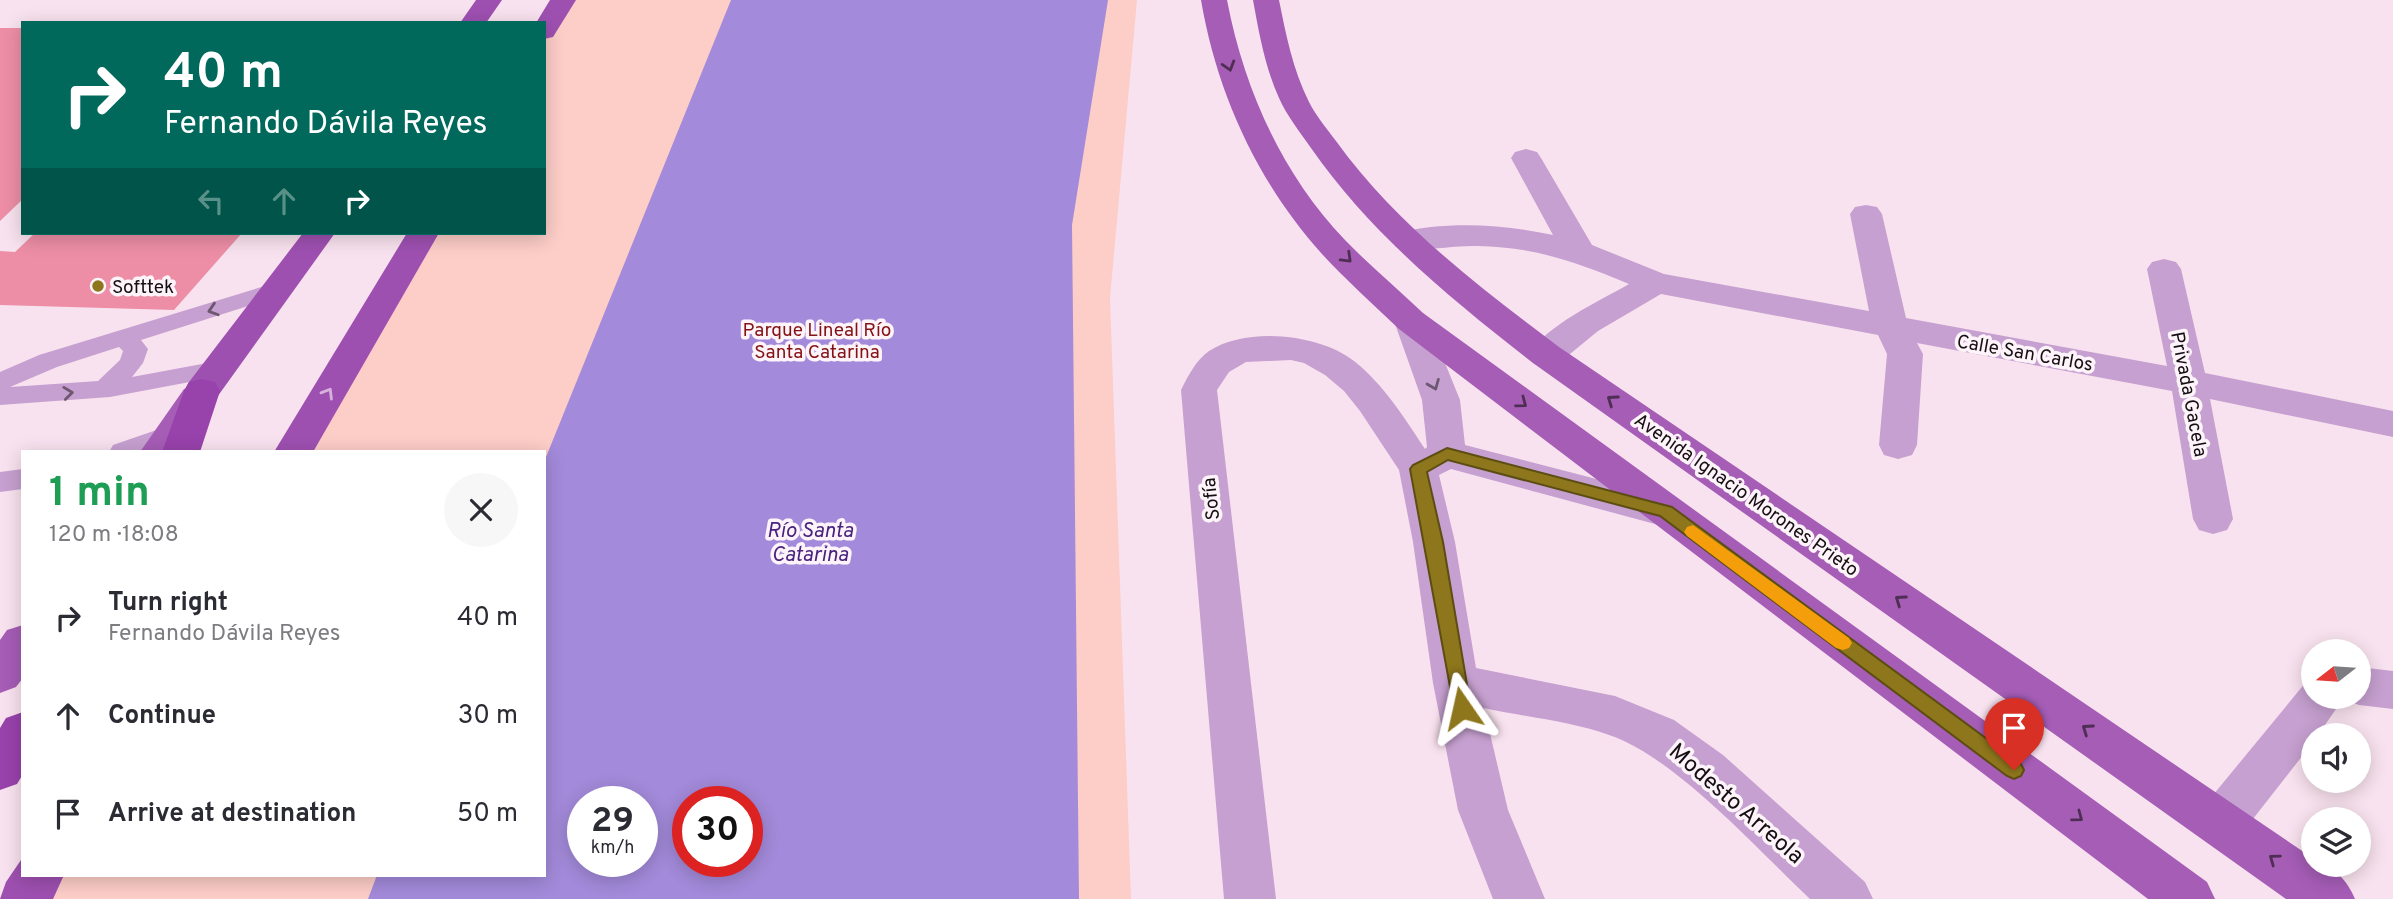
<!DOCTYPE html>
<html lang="en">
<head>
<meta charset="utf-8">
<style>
  body { margin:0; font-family:Overpass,sans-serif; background:#f7f7f7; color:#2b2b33; height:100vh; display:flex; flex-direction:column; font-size:26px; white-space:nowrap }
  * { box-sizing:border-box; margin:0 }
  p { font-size:23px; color:#7c7c81 }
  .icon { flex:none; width:38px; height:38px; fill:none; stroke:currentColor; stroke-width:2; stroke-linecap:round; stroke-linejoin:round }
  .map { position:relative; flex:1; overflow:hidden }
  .details { position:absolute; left:21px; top:450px; width:525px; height:427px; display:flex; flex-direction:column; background:#fff; border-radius:0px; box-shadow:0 4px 18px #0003 }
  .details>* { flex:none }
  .top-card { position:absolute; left:21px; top:21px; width:525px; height:214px; border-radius:0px; box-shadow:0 4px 18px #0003; background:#00695c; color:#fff; overflow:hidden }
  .needle { width:46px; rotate:253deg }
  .buttons { position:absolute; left:2301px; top:639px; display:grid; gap:14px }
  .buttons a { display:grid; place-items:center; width:70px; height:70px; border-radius:50%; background:#fff; box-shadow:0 4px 18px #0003; font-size:35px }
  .speed { position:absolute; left:567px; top:786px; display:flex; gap:14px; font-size:35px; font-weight:700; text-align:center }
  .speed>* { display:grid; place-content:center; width:91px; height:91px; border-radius:50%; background:#fff; box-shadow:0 4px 18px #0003; line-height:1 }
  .speed small { font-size:18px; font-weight:400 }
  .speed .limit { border:10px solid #d22; background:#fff; color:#111 }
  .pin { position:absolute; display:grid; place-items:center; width:60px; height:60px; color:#fff; margin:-72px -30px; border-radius:50% 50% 50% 0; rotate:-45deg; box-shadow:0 0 7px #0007 }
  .pin .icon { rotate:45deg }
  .me { position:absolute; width:77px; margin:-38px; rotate:349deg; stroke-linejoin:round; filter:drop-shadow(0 0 5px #0008) }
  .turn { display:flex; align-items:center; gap:24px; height:147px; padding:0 28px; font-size:32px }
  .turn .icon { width:91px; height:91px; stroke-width:2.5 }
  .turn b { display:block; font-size:49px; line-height:60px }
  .lanes { display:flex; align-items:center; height:66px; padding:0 28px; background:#0003; justify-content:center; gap:35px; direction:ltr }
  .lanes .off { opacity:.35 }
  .round { display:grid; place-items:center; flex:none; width:74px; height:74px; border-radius:37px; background:#f7f7f7 }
  .headline { display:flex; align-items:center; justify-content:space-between; height:119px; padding:0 28px }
  h1 { font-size:42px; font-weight:700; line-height:52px; color:#1e9e55 }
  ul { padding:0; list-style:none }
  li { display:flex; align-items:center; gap:21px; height:98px; padding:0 28px }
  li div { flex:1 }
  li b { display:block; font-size:26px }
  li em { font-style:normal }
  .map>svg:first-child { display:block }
  .green { fill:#fdcdc7; fill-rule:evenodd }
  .water { fill:#a38ada; fill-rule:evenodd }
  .building { fill:#ed8ea6 }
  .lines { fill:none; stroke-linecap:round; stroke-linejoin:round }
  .service { fill:#c6a0d0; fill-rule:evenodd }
  .minor { fill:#c6a0d0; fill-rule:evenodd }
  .primary { fill:#a55db6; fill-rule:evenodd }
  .trunk { fill:#9e50b1; fill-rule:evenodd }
  .motorway { fill:#9842ac; fill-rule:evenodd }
  .oneway { stroke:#4f2e54 }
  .oneway2 { stroke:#6e5771 }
  .oneway3 { stroke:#d7b2dc }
  .route { fill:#8d761b; stroke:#5c4d12; stroke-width:2 }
  .slow { fill:#f59e0b }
  .poi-dot { fill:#8d761b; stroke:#fdf4f9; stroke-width:2.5 }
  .labels { text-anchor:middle; stroke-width:7; stroke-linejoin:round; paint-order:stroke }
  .poi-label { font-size:19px; fill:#150e12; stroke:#fdf4f9; text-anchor:start }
  .park-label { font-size:19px; fill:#841214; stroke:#fdf4f9 }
  .street-label { font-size:19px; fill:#150e12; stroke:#fdf4f9 }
  .water-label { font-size:21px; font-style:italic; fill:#49227f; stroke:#fdf4f9 }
  .near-street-label { font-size:23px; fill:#150e12; stroke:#fdf4f9 }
</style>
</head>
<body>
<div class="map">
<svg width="2393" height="899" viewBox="0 0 2393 899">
  <rect width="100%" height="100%" fill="#f9e2ef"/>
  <path class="green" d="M565,0H1137L1110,298L1131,899H15L29,875H544V452L289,451L422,233H544V34ZM583,802H642V861H583ZM688,802H747V861H688Z"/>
  <path class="water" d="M731,0H1108L1072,225L1079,899H368L377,875H544V462ZM583,802H642V861H583ZM688,802H747V861H688Z"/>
  <path class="building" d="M0,28H23V199L0,221Z
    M35,233H242L174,310L0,305V251L15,252Z"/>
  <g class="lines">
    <path class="service" d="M278,282L286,284L290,289L286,294L141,340L148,349L143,363L132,377L218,361L227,363L230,369L227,375L110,397L0,405V372L39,355ZM119,347L123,351L120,360L98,381L10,387L57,367Z
      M171,425L180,428L184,434C171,456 131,452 109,452L113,445Z
      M23,469V489L0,492V472Z"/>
    <path class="minor" d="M1526,149L1537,152L1541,158L1592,245L1664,274L1869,311L1850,214L1855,207L1866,205L1877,207L1882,214L1906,318L2167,366L2147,269L2152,262L2164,259L2176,262L2181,269L2205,373L2393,411V437L2210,399L2233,519L2227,530L2213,534L2199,530L2193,519L2172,391L1917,343L1923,354L1917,445L1912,455L1898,459L1884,455L1879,445L1887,354L1878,335L1661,294L1598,331L1559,363L1546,367L1533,363L1528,355C1548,324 1598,302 1629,284C1576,262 1535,247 1477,246C1451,245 1421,253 1396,247L1391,240L1396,233C1446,221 1503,224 1553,235L1511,158L1515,152Z
      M1411,310L1423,313L1428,321L1460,400L1465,445L1666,497L1680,501L1686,512L1680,523L1666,527L1451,469L1439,475L1455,542L1476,668L1615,696L1674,720L1723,755L1865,882L1873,899H1810C1758,850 1675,757 1609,735C1570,721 1525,717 1484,708L1508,810L1545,899H1493L1458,810L1433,683L1413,542L1399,470L1360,411L1344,391L1325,375L1304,363L1291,360L1246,362L1229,372L1217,390L1276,899H1224L1181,390C1188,376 1196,360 1209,351C1247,326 1320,334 1354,361C1384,385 1404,417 1425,449L1427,447L1422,400L1394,321L1399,313Z
      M2359,667L2393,671V709L2359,705L2343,699L2318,735H2314V741L2238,838L2221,844L2204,838L2196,822L2204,806L2306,682L2314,680V696H2359Z"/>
    <path class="primary" d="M1201,0H1227C1244,89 1282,174 1345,240C1370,266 1398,289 1423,313L2207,882L2215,899H2148L1399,329C1373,304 1346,280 1322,254C1258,183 1217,94 1201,0Z
      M1253,0H1279C1286,35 1293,70 1309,102C1316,116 1327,129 1336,141C1396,224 1478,286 1559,347L2314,859V864C2334,864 2348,882 2355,899H2286L1533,363C1451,299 1371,234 1311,148C1300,132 1287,116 1279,98C1265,67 1259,33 1253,0Z
      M197,385L210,389L215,398L180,452H140L184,389Z
      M23,625V678L16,687L0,693V640L7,630Z"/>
    <path class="trunk" d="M476,0H502L486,23H460Z
      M550,0H576L553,37L544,39V23H536Z
      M303,233H335L215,400L202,403L189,400L184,391L189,382Z
      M407,233H439L313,452H274Z
      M23,857V875H64L53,899H0L6,882Z"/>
    <path class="motorway" d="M202,379L215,382L220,391L200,452H162L184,391L189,382Z
      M23,712V774L17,784L0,790V728L6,718Z"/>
  </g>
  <defs><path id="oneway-chevron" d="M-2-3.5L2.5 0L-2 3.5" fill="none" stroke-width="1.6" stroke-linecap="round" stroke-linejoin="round" transform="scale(1.75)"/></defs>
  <g class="oneway">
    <use href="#oneway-chevron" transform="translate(1229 66) rotate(73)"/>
    <use href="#oneway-chevron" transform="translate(1347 258) rotate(44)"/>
    <use href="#oneway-chevron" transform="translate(1612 400) rotate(-145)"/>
    <use href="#oneway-chevron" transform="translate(1522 403) rotate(37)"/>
    <use href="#oneway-chevron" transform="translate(1900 600) rotate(-145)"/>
    <use href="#oneway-chevron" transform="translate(2087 729) rotate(-145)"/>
    <use href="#oneway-chevron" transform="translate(2078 817) rotate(37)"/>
    <use href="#oneway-chevron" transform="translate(2274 859) rotate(-144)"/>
  </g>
  <g class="oneway2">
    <use href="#oneway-chevron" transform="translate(213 310) rotate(162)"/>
    <use href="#oneway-chevron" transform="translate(1434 385) rotate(68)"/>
    <use href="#oneway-chevron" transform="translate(68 393) rotate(-7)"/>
  </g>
  <use class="oneway3" href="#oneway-chevron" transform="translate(328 393) rotate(-59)"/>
  <path class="route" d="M1447,448L1672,507L2021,764L2024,770L2021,776L2014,779L2007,776L1660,516L1448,460L1427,472L1443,542L1471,708L1468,714L1462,716L1455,714L1410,469L1413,465Z"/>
  <path class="slow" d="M1693,525L1849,638L1852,643L1849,648L1843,650L1836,648L1687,536L1684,532L1687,527Z"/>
  <circle class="poi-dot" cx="98" cy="286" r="7"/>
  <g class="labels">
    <g class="poi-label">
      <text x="112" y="293">Softtek</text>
    </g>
    <g class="park-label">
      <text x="817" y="336">Parque Lineal Río<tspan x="817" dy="22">Santa Catarina</tspan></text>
    </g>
    <g class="street-label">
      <text transform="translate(2025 352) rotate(10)" y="7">Calle San Carlos</text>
      <text transform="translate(2190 394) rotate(79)" y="7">Privada Gacela</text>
      <text transform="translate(1747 494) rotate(35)" y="7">Avenida Ignacio Morones Prieto</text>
      <text transform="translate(1210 499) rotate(-96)" y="7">Sofía</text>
    </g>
    <g class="water-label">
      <text x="810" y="537">Río Santa<tspan x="810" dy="24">Catarina</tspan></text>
    </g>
    <g class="near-street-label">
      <text transform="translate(1737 803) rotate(41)" y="8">Modesto Arreola</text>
    </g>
  </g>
</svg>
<div class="buttons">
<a><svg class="needle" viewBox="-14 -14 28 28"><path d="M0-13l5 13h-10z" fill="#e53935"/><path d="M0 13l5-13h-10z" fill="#7c7c81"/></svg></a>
<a><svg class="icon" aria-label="sound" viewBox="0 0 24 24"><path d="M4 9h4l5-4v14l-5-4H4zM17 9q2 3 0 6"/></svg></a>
<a><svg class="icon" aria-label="layers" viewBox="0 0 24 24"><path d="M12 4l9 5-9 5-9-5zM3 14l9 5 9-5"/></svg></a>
</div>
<div class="speed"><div>29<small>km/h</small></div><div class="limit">30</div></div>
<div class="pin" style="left:2014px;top:770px;background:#d93025"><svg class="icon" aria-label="arrive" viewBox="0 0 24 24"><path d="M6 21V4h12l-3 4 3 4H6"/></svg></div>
<svg class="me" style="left:1462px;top:708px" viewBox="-20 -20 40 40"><path d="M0-17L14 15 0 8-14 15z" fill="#8d761b" stroke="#fff" stroke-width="4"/></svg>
<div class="top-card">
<div class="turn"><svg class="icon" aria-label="right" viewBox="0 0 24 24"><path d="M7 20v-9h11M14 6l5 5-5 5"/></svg><div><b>40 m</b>Fernando Dávila Reyes</div></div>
<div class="lanes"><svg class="icon off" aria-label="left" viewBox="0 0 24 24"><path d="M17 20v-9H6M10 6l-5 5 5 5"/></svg><svg class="icon off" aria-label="ahead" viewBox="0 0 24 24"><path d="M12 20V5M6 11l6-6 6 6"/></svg><svg class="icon" aria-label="right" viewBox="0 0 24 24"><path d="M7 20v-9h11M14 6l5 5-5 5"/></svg></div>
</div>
<section class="details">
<div class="headline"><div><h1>1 min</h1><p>120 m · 18:08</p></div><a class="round"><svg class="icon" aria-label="close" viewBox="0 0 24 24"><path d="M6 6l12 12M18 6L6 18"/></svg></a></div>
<ul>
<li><svg class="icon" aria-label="right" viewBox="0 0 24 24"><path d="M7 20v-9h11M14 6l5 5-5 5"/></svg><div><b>Turn right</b><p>Fernando Dávila Reyes</p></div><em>40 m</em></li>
<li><svg class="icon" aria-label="ahead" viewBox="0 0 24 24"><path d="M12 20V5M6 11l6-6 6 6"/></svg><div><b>Continue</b></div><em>30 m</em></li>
<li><svg class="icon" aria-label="arrive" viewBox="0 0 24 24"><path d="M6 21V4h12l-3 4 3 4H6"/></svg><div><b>Arrive at destination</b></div><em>50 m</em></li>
</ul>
</section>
</div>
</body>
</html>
